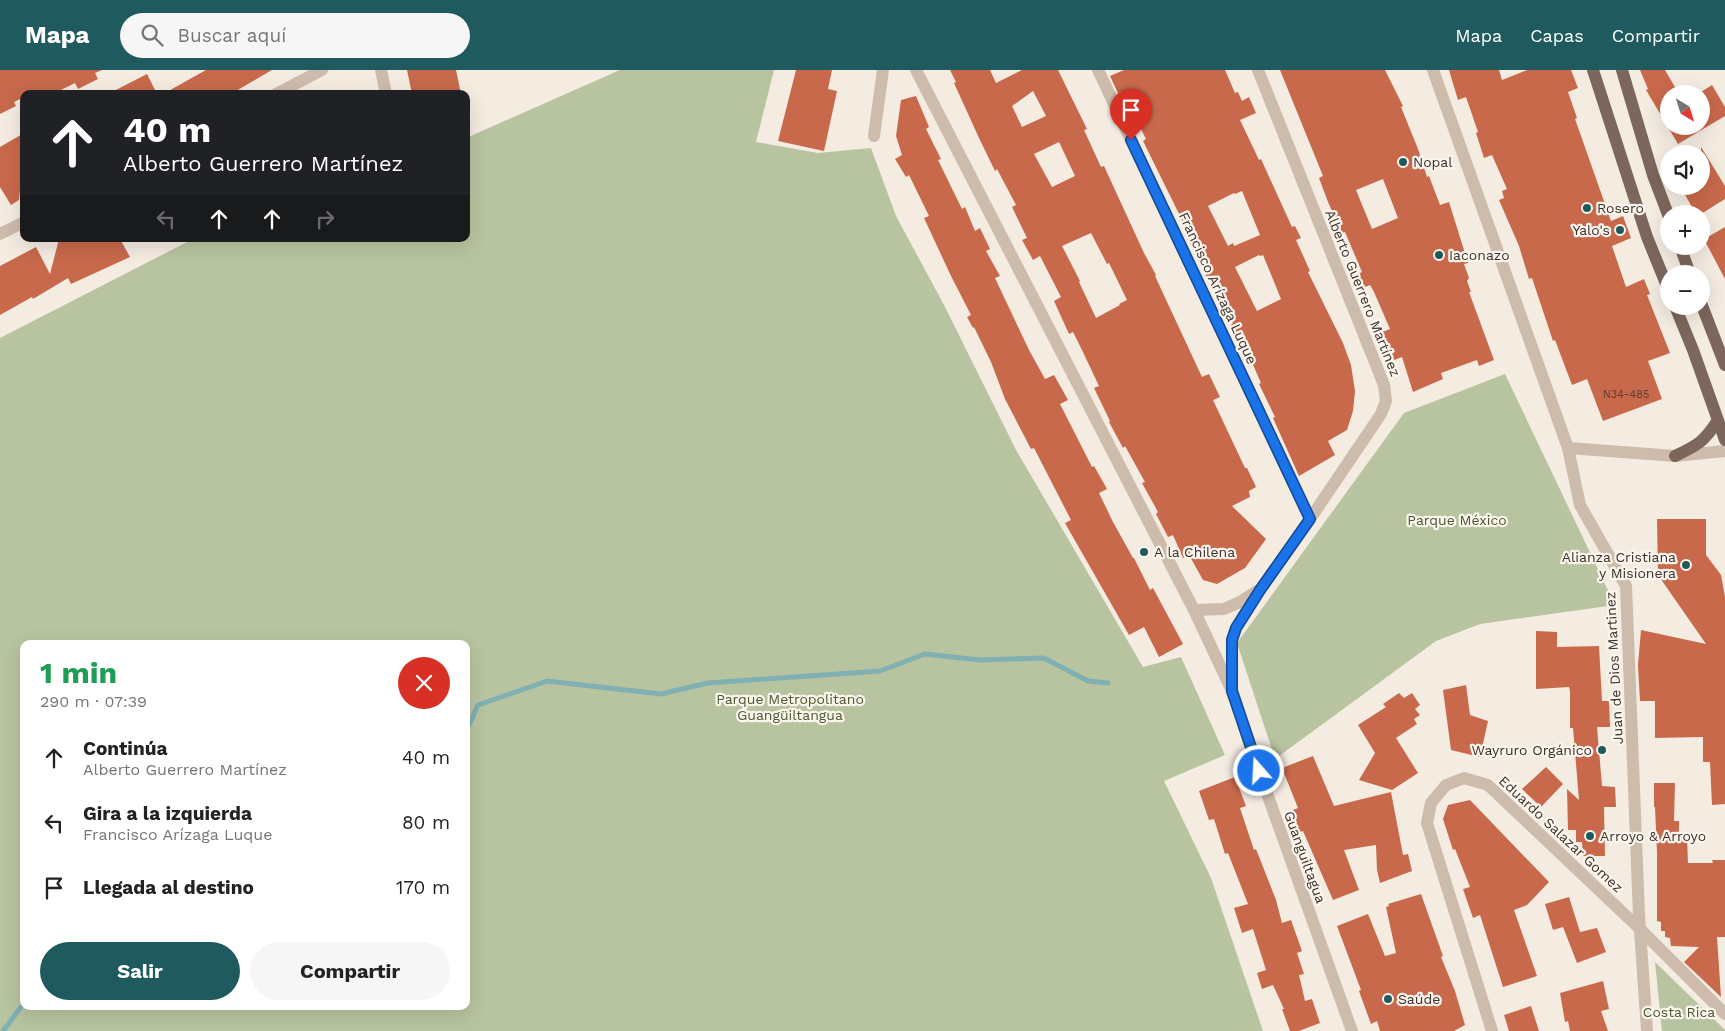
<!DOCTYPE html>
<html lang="es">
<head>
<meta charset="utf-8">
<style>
  body { margin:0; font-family:"Work Sans",sans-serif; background:#f6f6f6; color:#222; height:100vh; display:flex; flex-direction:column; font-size:19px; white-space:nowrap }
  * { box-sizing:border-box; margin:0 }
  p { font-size:16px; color:#767676 }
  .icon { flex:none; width:28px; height:28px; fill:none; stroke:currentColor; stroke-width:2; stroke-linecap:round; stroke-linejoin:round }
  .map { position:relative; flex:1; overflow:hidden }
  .panel { position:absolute; left:20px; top:570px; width:450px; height:370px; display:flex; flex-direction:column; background:#fff; border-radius:10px; box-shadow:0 5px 20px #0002 }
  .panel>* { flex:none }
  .top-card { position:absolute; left:20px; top:20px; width:450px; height:152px; border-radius:10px; box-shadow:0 5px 20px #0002; background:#202124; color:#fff; overflow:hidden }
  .needle { width:32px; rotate:142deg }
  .fabs { position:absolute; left:1660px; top:15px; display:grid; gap:10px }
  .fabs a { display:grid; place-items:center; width:50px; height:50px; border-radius:50%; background:#fff; box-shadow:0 5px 20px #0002; font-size:25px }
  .pin { position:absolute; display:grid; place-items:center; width:42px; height:42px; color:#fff; margin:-51px -21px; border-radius:50% 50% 50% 0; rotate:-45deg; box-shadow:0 0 5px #0007 }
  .pin .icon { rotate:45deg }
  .me { position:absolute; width:55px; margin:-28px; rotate:341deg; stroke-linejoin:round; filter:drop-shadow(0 0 4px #0008) }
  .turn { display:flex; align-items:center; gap:18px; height:105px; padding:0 20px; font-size:22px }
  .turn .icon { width:65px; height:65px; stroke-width:2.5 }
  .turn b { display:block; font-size:35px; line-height:42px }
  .lanes { display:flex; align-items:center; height:48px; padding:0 20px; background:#0003; justify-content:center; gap:25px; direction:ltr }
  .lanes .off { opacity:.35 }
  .round { display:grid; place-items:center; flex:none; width:52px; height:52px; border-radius:26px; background:#f6f6f6 }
  .summary { display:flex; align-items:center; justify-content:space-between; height:85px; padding:0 20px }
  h1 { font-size:30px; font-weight:700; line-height:38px; color:#1e9e55 }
  .action { display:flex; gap:10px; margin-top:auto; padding:10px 20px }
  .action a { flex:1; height:58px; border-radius:30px; background:#1f5a5e; color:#fff; font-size:20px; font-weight:700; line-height:58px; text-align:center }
  .action a+a { background:#f6f6f6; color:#222 }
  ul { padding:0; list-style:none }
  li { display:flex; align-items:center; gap:15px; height:65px; padding:0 20px }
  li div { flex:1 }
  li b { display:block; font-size:19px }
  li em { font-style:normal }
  header { display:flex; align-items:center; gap:30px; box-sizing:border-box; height:70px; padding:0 25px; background:#1f5a5e; color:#fff }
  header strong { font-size:24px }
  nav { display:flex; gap:28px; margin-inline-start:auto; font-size:18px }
  .search { width:350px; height:45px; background:#f6f6f6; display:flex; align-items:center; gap:12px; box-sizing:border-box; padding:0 18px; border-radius:28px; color:#767676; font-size:19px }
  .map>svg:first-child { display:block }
  .green { fill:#b8c4a0; fill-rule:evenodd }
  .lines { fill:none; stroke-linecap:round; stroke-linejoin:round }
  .stream { stroke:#7fb0b2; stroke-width:5 }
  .building { fill:#c8694b; fill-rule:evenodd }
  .minor { stroke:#cdbbac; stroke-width:12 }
  .primary { stroke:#7d675c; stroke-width:12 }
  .route-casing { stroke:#114b97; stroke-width:12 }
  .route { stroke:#1a73e8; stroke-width:9 }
  .poi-dot { fill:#1f5a5e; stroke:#fbf5ee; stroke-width:2 }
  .labels { text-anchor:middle; stroke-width:4.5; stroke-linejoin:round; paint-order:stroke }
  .number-label { font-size:11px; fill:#5e3e33 }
  .poi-label { font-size:14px; fill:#3b302b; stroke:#fbf5ee; text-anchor:start }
  .street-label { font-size:14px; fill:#3b302b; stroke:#fbf5ee }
  .park-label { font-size:14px; fill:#4a5a2e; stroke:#fbf5ee }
</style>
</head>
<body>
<header>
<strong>Mapa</strong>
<div class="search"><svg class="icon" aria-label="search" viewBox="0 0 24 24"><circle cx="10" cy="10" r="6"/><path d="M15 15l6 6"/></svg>Buscar aquí</div>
<nav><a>Mapa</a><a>Capas</a><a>Compartir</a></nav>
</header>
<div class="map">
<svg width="1725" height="961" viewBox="0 0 1725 961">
  <rect width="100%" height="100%" fill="#f4ebe1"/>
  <path class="green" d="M620,0H774L756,72L818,83L871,78L896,146L944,235L1016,380L1143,597L1181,587L1225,685L1164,711L1211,808L1263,961H0V268L193,169H466V68ZM24,574H466V936H24Z
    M1505,304L1615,535L1480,554L1436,571L1275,689L1237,573L1404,343Z
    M1655,892L1725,960V961H1662Z"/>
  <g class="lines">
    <path class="stream" d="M466,661L478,635L547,611L661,624L708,613L880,601L925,584L980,590L1044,588L1088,611L1108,613
      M3,961L24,933"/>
  </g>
  <path class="building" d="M0,0H102L95,3L98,9L78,19L75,13L53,24H24V27L14,32L16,36L0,44Z
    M206,0H272L231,24H163Z
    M407,0H456L461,24H412Z
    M796,0H832L828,19L837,21L824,81L778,71Z
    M950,0H990L996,13L1022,0H1058L1087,59L1084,60L1101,97L1104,96L1144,183L1156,205L1155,206L1202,307L1209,304L1220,327L1213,330L1245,398H1247L1256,417L1249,421L1250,427L1232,436L1266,469L1245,498L1217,514L1203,510L1189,485L1183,488L1173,465L1168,467L1156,444L1158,442L1142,413L1145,412L1125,376L1123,378L1109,352L1110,351L1094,318L1099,316L1082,280L1073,262L1069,264L1054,231L1061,227L1040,186L1033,190L1022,170L1027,168L1012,137L1016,135L997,99L995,101L979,68L954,13L956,12ZM1033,21L1046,46L1022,57L1012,36ZM1059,72L1075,106L1052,117L1034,84ZM1091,163L1107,194L1109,193L1127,230L1119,234L1120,235L1096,248L1079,212L1080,211L1062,176Z
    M1124,0H1225L1235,23L1238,22L1242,31L1249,27L1256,43L1240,50L1259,90L1261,89L1292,157L1295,156L1301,168L1296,170L1310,201L1308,202L1343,273L1351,295L1355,321L1353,341L1347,360L1328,371L1335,385L1299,406L1273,348L1275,347L1259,314L1261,313L1243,272L1240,273L1231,255L1233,253L1211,208L1208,209L1193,180L1185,164L1188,162L1143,71L1146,69L1122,21L1118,23L1110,6ZM1242,121L1260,165L1234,176L1233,173L1228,176L1208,136L1234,123L1235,124ZM1259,185L1260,186L1263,185L1281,229L1257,241L1235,197Z
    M1280,0H1385L1403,36L1401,37L1418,79L1427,107L1429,106L1440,135L1449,132L1468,193L1464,194L1469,208L1467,211L1471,222H1469L1494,290L1479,296L1477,290L1441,303L1443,309L1413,322L1402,287L1394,290L1382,262L1390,259L1374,222L1370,215L1360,219L1354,206L1362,202L1345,162L1342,163L1328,132L1319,108L1323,106ZM1383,109L1398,148L1372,159L1356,120Z
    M1449,0H1499L1502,10L1527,0H1571L1578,18L1568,22L1577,48L1575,49L1611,151L1623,146L1631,168L1612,176L1626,217L1644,209L1650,224L1647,225L1670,283L1648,291L1662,329L1603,351L1587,309L1572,315L1555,270L1553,271L1532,208L1529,209L1519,176L1499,130L1504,128L1502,121L1507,119L1492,85L1484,88L1476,63L1478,62L1466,27L1458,30Z
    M1640,0H1665L1679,24H1669V56H1701V22L1712,15L1725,37V46L1678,74L1646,20L1648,19Z
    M147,4L157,24H108Z
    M916,26L929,57L926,59L941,89L938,90L962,139L965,137L975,161L980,158L990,179L986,181L1000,206L995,208L1029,280L1045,309L1054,305L1068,330L1060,334L1092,397L1094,396L1107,419L1099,423L1113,452L1133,488H1134L1150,520L1153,518L1183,574L1159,587L1144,557L1129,565L1065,453L1071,450L1034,378L1031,379L1005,329L991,292L974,257L973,258L967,247L971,245L951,206L924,148L929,146L909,105L906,107L895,89L902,85L896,66L901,30Z
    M24,63V84L19,130L11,135L0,117V77Z
    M1701,77L1725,116V129L1701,144H1696L1680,116H1701Z
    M1725,157V209L1706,173V168Z
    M59,169H120L130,187L71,214L68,208L33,229L32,227L0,245V196L36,177L50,204Z
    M1657,449H1706V485L1721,505L1725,527V734L1712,735L1710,692H1703V667L1655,668V631H1640L1638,595L1641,560L1706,574L1658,505Z
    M1536,561L1557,562V577L1599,576L1602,631H1609L1610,657H1597L1602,716L1615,717L1616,737H1604L1605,786H1583L1582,772H1576V760H1568L1567,719L1579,730L1573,658H1570V621L1569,617L1536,619Z
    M1466,615L1470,645L1488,651L1480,687L1451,680L1443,620Z
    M1399,623L1404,628L1412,623L1420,635L1415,639L1420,645L1414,649L1417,654L1396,668L1418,703L1392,720L1359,710L1375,683L1358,655L1386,637L1383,634Z
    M1313,686L1334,736L1391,722L1403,785L1408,784L1412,801L1380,813L1377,800L1376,775L1344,780L1359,820L1333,830L1303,761L1298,763L1291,741L1298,738L1282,698Z
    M1546,697L1563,714L1541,737L1522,719Z
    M1235,707L1246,736L1240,738L1254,780L1256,779L1276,830L1282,853L1291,850L1302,881L1297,883L1304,904L1299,905L1305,931L1312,929L1320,953L1299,961H1290L1282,939H1284L1273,915L1262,919L1257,903L1266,900L1253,859L1242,863L1234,838L1248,834L1228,783L1225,784L1214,749L1209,750L1199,721Z
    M1654,713H1675L1674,751H1679V767H1687L1688,793H1713L1712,790H1725V867H1717L1721,927L1684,892L1699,877L1671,876L1670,868L1665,867V861H1661V852L1657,851V782L1655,737H1654Z
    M1470,730L1549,812L1527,835L1514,840L1537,906L1503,917L1480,845L1473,848L1463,819L1470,817L1455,779L1453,780L1443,749L1448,735Z
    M1421,824L1443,886L1441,887L1455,921L1465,955L1454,961H1380L1377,951L1371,954L1359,921L1361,920L1337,856L1368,844L1385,886L1396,883L1386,837L1389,836L1388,834Z
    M1569,827L1580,862L1597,858L1606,882L1577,893L1563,857L1553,860L1545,834Z
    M1603,911L1609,939L1601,941L1608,961H1570L1568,951L1565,952L1560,923Z
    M1531,936L1539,961H1509L1504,945Z"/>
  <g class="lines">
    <path class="minor" d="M381,0L386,24
      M916,0L1194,540L1232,621L1259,701L1352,961
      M1098,0L1310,449
      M1433,0L1568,378L1580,435L1626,516L1639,845L1647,961
      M276,24L322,0
      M874,66L883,0
      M0,164L24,152
      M1568,378L1675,386L1725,381
      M1194,540L1224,539L1240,532L1257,521
      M1232,614V570L1236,558L1260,520L1310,449L1381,344L1386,331L1384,315L1258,0
      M1492,961L1427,753L1431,733L1446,715L1464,708L1488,715L1640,859L1725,944"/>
    <path class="primary" d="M1593,0L1647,167L1669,221
      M1622,0L1653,105L1669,147
      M1680,176L1690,204
      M1701,233L1725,295
      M1675,236L1693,280L1725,370
      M1675,386C1698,375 1704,372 1718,350"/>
  </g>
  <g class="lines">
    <g class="route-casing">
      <path id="route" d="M1131,70L1310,449L1260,520L1236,558L1232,570V621L1259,701"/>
    </g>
    <use href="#route" class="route"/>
  </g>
  <g class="poi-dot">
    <circle cx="1403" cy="92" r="5"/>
    <circle cx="1587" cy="138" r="5"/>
    <circle cx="1620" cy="160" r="5"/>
    <circle cx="1439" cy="185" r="5"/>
    <circle cx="1144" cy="482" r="5"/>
    <circle cx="1686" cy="495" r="5"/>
    <circle cx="1602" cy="680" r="5"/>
    <circle cx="1590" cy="766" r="5"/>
    <circle cx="1388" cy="929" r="5"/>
  </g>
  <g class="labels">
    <g class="number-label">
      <text x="1626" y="328">N34-485</text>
    </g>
    <g class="poi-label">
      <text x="1413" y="97">Nopal</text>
      <text x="1597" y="143">Rosero</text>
      <text x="1610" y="165" text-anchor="end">Yalo's</text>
      <text x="1449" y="190">Iaconazo</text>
      <text x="1154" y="487">A la Chilena</text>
      <text x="1676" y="492" text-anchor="end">Alianza Cristiana<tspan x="1676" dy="16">y Misionera</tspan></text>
      <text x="1592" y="685" text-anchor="end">Wayruro Orgánico</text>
      <text x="1600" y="771">Arroyo &amp; Arroyo</text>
      <text x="1398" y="934">Saúde</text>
    </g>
    <g class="street-label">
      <text transform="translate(1218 218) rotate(65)" y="5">Francisco Arízaga Luque</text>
      <text transform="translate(1363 223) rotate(68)" y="5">Alberto Guerrero Martínez</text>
      <text transform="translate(1614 598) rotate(-93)" y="5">Juan de Dios Martinez</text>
      <text transform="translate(1561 764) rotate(43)" y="5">Eduardo Salazar Gomez</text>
      <text transform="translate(1305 787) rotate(70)" y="5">Guanguiltagua</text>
    </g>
    <g class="park-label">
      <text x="1457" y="455">Parque México</text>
      <text x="790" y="634">Parque Metropolitano<tspan x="790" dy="16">Guangüiltangua</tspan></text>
      <text x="1679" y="947">Costa Rica</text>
    </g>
  </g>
</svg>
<div class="fabs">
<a><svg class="needle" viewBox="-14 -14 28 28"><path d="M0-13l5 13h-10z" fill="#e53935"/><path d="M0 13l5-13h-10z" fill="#767676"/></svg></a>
<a><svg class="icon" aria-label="sound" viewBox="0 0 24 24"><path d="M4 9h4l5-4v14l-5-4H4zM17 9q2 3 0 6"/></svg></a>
<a>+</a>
<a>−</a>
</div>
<div class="pin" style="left:1131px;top:70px;background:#d93025"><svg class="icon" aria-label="arrive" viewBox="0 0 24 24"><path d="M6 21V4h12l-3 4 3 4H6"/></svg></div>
<svg class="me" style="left:1259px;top:701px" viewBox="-20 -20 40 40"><circle r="17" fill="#1a73e8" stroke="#fff" stroke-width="3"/><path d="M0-11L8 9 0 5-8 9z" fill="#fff"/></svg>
<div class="top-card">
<div class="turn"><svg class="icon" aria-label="ahead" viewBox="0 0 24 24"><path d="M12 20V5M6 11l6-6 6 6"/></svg><div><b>40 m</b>Alberto Guerrero Martínez</div></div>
<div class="lanes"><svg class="icon off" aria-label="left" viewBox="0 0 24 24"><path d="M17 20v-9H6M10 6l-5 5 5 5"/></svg><svg class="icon" aria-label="ahead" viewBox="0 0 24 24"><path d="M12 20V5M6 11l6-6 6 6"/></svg><svg class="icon" aria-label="ahead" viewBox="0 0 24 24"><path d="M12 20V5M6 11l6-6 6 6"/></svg><svg class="icon off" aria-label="right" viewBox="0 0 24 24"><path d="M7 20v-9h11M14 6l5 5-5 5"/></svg></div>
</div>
<section class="panel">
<div class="summary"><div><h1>1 min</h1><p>290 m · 07:39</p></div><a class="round" style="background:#d93025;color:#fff"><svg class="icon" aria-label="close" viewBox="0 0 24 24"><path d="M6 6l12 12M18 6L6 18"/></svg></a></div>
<ul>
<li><svg class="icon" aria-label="ahead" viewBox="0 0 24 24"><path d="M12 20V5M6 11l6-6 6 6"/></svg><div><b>Continúa</b><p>Alberto Guerrero Martínez</p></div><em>40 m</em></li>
<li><svg class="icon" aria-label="left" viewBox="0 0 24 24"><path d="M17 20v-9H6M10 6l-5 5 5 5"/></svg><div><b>Gira a la izquierda</b><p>Francisco Arízaga Luque</p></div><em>80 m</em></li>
<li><svg class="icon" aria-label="arrive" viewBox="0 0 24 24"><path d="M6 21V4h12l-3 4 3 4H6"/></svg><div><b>Llegada al destino</b></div><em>170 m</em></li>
</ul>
<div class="action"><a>Salir</a><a>Compartir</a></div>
</section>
</div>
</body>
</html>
